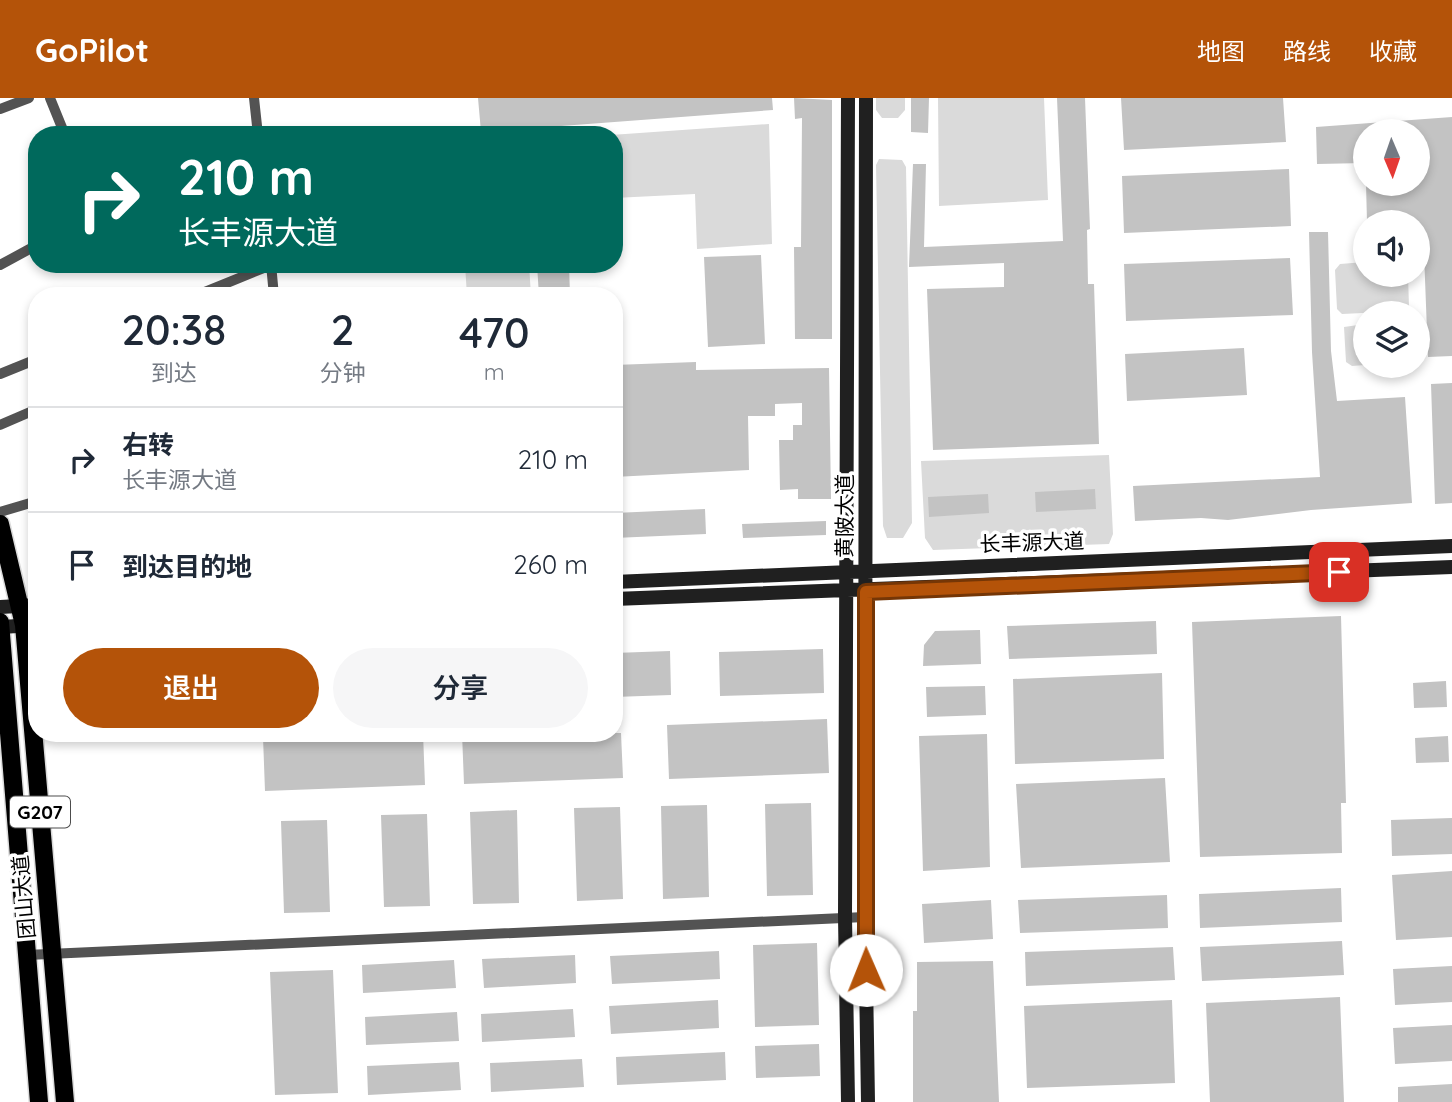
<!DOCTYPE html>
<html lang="zh">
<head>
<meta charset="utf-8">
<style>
  body { margin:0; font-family:Quicksand,"Noto Sans SC",sans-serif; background:#f6f6f7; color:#1f2937; height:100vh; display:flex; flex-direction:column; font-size:26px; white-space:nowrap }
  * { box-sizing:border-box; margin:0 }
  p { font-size:23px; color:#747a83 }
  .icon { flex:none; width:38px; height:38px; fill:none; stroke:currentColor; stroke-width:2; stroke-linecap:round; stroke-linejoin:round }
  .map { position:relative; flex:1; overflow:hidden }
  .side { position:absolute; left:28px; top:189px; width:595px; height:455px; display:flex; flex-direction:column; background:#fff; border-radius:28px; box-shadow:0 4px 10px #0003 }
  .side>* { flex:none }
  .hud { position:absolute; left:28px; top:28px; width:595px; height:147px; border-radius:28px; box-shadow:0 4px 10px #0003; background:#00695c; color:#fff; overflow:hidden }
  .needle { width:46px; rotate:178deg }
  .fabs { position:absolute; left:1353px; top:21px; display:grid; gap:14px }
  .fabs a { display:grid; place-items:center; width:77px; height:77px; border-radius:50%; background:#fff; box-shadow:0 4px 10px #0003; font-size:35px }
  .pin { position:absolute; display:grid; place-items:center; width:60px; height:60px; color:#fff; margin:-30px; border-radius:14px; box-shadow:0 4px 10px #0006 }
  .me { position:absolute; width:77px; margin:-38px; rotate:359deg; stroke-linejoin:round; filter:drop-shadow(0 0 5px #0008) }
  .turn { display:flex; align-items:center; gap:24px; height:147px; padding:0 35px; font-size:32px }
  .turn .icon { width:91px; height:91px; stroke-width:2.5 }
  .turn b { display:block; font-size:49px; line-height:60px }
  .eta { display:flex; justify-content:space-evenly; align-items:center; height:119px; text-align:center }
  .eta b { font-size:42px; font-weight:600; line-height:49px }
  .button { display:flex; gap:14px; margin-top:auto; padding:14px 35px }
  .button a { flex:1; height:80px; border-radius:42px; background:#b45309; color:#fff; font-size:28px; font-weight:600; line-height:80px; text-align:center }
  .button a+a { background:#f6f6f7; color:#1f2937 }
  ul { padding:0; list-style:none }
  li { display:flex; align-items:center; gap:21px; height:105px; padding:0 35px; border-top:2px solid #e0e1e3 }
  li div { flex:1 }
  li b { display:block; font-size:26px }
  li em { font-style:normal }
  header { display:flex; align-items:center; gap:42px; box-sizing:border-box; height:98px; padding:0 35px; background:#b45309; color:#fff }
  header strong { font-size:33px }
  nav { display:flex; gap:38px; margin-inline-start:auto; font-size:24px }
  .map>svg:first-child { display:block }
  .green { fill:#dadada }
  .building { fill:#c3c3c3 }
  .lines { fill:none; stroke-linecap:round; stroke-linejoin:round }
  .highway-casing { stroke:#dbdbdb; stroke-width:21 }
  .street { stroke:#535353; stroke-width:10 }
  .secondary { stroke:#202020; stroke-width:14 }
  .highway { stroke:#000; stroke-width:18 }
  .route-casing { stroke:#753606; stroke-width:18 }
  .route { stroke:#b45309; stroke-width:12 }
  .labels { text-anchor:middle; stroke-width:7; stroke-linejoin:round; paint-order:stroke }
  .shield { fill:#fff; stroke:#4c4c4c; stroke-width:2 }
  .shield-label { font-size:19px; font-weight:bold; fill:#000 }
  .street-label { font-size:21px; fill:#000; stroke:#fff }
</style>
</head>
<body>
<header>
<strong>GoPilot</strong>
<nav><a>地图</a><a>路线</a><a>收藏</a></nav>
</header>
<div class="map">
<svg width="1452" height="1004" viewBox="0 0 1452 1004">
  <rect width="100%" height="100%" fill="#fff"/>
  <path class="green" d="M876,0H905V12L898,20H882L876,12Z
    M938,0H1044L1048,102L939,108Z
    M769,26L772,146L697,151L695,96L614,100V37H611Z
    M879,61L902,62L906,69L912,425L903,440H887L883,428L876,67Z
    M1365,164V177H1408L1409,209L1405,213L1342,216L1337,211L1335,172L1340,166Z
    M465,166H529L531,198H467Z
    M1365,226V267L1352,268L1346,264L1344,229Z
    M1109,357L1113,436L1109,446L933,452L925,440L921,363Z"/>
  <path class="building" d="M478,0H772L773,12L481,34Z
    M794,0L832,2V241H795L794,149H801L802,20L795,21Z
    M911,0H929L928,35L911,34Z
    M1057,0H1085L1090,131L1087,132L1088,186H1094L1099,346L933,352L927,191L1004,189V165L909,169L913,66H926L924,149L1063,143Z
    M1121,0H1283L1286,44L1124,52Z
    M1452,19V258L1428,259L1423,129H1418V124H1367L1366,86H1418V33H1365V65L1317,66L1316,29Z
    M1289,71L1291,128L1124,135L1122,78Z
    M1309,134H1328L1331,253L1337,303L1405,299L1412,405L1311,412L1228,422L1201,420L1135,423L1133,388L1320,379L1312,254Z
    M761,157L765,246L708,249L704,159Z
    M1290,160L1293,217L1126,223L1124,166Z
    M537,166H569L570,198H539Z
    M1244,250L1247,297L1127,303L1125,256Z
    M696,264V272L829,270L831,401H798V391L780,392L779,342H793V327H802V305L775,306V318H748L749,372L614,379V267Z
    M1452,285V405L1435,406L1431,286Z
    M1095,391L1096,411L1036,414L1035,394Z
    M988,396L989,415L929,419L928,399Z
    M705,411L706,436L614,440V415Z
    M826,423V437L743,440L742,426Z
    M1341,518L1346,705H1341L1342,755L1200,759L1192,524Z
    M1156,523L1157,556L1009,561L1007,528Z
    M980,532L981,566L923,568L924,547L935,533Z
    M823,551L824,595L720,598L719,554Z
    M670,553L671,597L614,599V555Z
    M1162,575L1164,661L1015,666L1013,581Z
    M1446,583L1447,609L1414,610L1413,585Z
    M985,588L986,617L927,619L926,589Z
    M827,621L829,675L669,681L667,627Z
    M358,635H423L425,687L265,693L263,639Z
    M462,635H621L623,680L464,686Z
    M987,636L990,769L923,773L919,638Z
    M1448,638L1449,664L1416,665L1415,640Z
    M1165,680L1170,764L1021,770L1016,686Z
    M811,705L813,797L767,798L765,706Z
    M707,707L709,799L663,801L661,708Z
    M620,709L623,801L577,803L574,710Z
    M517,712L519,805L473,806L470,714Z
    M427,716L430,808L384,809L381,717Z
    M1452,720V756L1392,758L1391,722Z
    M327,722L330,814L284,815L281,723Z
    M1452,773V839L1396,842L1392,777Z
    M1341,790L1342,824L1200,830L1199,796Z
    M1167,797L1168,830L1020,835L1018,802Z
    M991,802L993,841L924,845L922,806Z
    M1342,843L1344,877L1202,883L1200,849Z
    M817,845L819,927L755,929L753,847Z
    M1173,849L1175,882L1026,888L1025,854Z
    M719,853L720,881L612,886L610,858Z
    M575,857L576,885L484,890L482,861Z
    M454,862L456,890L363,895L362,867Z
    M993,863L999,1004H913V913H917V864Z
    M1452,868V904L1395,907L1393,871Z
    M333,872L338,995L275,997L270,874Z
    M1340,899L1344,1004H1210L1206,905Z
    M718,902L719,930L611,936L609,908Z
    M1172,902L1175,985L1027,990L1024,908Z
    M573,911L575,939L482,944L481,916Z
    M457,914L459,943L366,947L365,919Z
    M1452,927V963L1395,966L1393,930Z
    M819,946L820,978L756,980L755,948Z
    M725,954L726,982L617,987L616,959Z
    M582,961L584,989L491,994L490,965Z
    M459,964L461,992L368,997L367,968Z
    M1452,986V1004H1398V989Z"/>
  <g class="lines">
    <g class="highway-casing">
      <path id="highway" d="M0,426L24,527L65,1004
        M0,524L39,1004"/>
    </g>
    <path class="street" d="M50,0L65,37
      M254,0L258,37
      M0,11L29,0
      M271,166L274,198
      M0,167L37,147
      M195,198L271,167
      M0,276L37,261
      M0,327L37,311
      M0,414L37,403
      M27,857L865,819"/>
    <path class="secondary" d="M866,0L865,819L868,1004
      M614,484L1452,448
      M614,501L1452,469
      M0,509L37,507
      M0,529L37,527
      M848,1004L845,819L848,0"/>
    <use href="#highway" class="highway"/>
  </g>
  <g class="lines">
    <g class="route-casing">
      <path id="route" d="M866,872V494L1339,474"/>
    </g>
    <use href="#route" class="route"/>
  </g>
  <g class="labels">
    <rect class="shield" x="10" y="698.5" width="60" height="31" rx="5"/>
    <g class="shield-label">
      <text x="40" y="721">G207</text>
    </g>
    <g class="street-label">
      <text transform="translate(845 418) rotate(-90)" y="7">黄陂大道</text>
      <text transform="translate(1032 445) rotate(-2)" y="7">长丰源大道</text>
      <text transform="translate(24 799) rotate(-95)" y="7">团山大道</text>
    </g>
  </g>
</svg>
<div class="fabs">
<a><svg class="needle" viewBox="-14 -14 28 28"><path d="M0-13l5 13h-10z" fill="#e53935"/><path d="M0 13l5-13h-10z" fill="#747a83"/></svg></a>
<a><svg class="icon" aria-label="sound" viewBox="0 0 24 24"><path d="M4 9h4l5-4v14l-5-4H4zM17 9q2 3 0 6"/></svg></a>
<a><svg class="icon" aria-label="layers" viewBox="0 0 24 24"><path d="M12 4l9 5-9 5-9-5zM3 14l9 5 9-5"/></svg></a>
</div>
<div class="pin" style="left:1339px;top:474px;background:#d93025"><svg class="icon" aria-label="arrive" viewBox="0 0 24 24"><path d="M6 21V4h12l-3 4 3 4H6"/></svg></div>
<svg class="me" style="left:866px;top:872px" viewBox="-20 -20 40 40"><circle r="19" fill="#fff"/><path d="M0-13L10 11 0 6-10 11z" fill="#b45309"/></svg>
<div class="hud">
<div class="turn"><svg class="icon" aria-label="right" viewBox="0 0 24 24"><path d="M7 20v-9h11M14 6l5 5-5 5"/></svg><div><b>210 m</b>长丰源大道</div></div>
</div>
<section class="side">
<div class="eta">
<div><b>20:38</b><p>到达</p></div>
<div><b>2</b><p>分钟</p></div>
<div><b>470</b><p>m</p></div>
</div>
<ul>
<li><svg class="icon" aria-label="right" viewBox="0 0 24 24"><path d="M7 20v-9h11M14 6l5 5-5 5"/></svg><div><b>右转</b><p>长丰源大道</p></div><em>210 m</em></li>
<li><svg class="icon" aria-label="arrive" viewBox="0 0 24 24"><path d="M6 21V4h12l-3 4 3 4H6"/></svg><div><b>到达目的地</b></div><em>260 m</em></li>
</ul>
<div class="button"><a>退出</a><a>分享</a></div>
</section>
</div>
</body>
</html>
